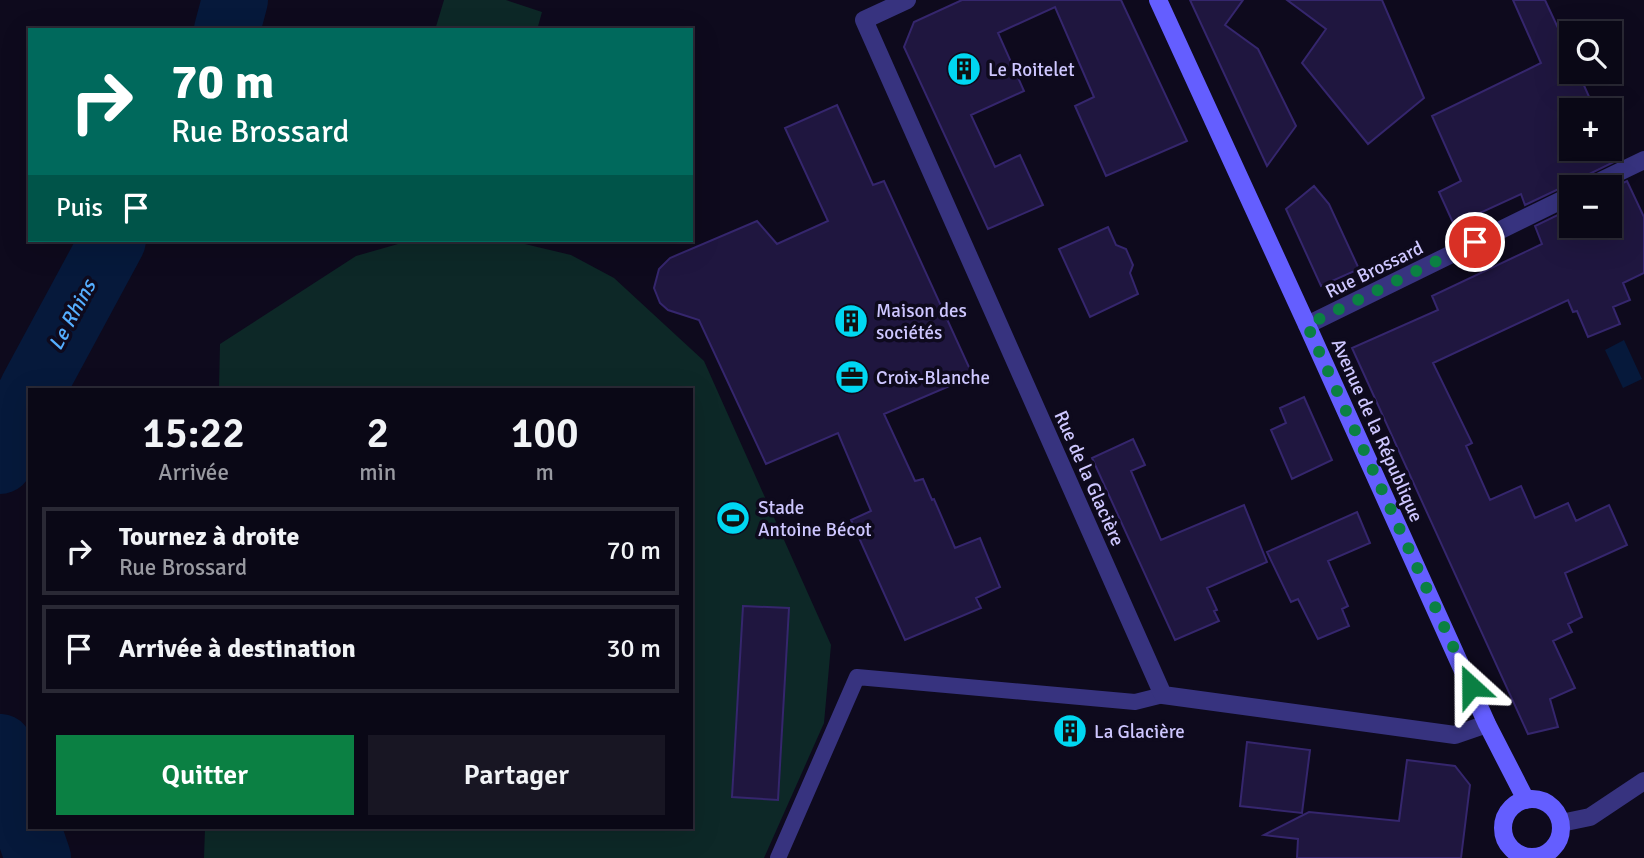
<!DOCTYPE html>
<html lang="fr">
<head>
<meta charset="utf-8">
<style>
  body { margin:0; font-family:Signika,sans-serif; background:#181623; color:#f1f3f6; height:100vh; display:flex; flex-direction:column; font-size:26px; white-space:nowrap }
  * { box-sizing:border-box; margin:0 }
  p { font-size:23px; color:#999aa1 }
  .icon { flex:none; width:38px; height:38px; fill:none; stroke:currentColor; stroke-width:2; stroke-linecap:round; stroke-linejoin:round }
  .map { position:relative; flex:1; overflow:hidden }
  .drawer { position:absolute; left:28px; top:388px; width:665px; height:441px; display:flex; flex-direction:column; background:#0a0816; border-radius:0px; box-shadow:0 7px 28px #0002,0 0 0 2px #2a2935 }
  .drawer>* { flex:none }
  .hud { position:absolute; left:28px; top:28px; width:665px; height:214px; border-radius:0px; box-shadow:0 7px 28px #0002,0 0 0 2px #2a2935; background:#00695c; color:#fff; overflow:hidden }
  .controls { position:absolute; left:1559px; top:21px; display:grid; gap:14px }
  .controls a { display:grid; place-items:center; width:63px; height:63px; border-radius:0px; background:#0a0816; box-shadow:0 7px 28px #0002,0 0 0 2px #2a2935; font-size:35px }
  .pin { position:absolute; display:grid; place-items:center; width:60px; height:60px; color:#fff; margin:-30px; border:4px solid #fff; border-radius:50%; box-shadow:0 2px 7px #0007 }
  .me { position:absolute; width:77px; margin:-38px; rotate:336deg; stroke-linejoin:round; filter:drop-shadow(0 0 5px #0008) }
  .turn { display:flex; align-items:center; gap:24px; height:147px; padding:0 28px; font-size:32px }
  .turn .icon { width:91px; height:91px; stroke-width:2.5 }
  .turn b { display:block; font-size:49px; line-height:60px }
  .then { display:flex; align-items:center; height:66px; padding:0 28px; background:#0003; gap:14px; font-size:26px }
  .eta { display:flex; justify-content:space-evenly; align-items:center; height:119px; text-align:center }
  .eta b { font-size:42px; font-weight:600; line-height:49px }
  .button { display:flex; gap:14px; margin-top:auto; padding:14px 28px }
  .button a { flex:1; height:80px; border-radius:0px; background:#0b8043; color:#fff; font-size:28px; font-weight:600; line-height:80px; text-align:center }
  .button a+a { background:#181623; color:#f1f3f6 }
  ul { padding:0; list-style:none }
  li { display:flex; align-items:center; gap:21px; height:88px; margin:0 14px 10px; padding:0 14px; border:4px solid #2a2935; border-radius:0px }
  li div { flex:1 }
  li b { display:block; font-size:26px }
  li em { font-style:normal }
  .map>svg:first-child { display:block }
  .green { fill:#0d2827 }
  .water { fill:#06193b }
  .lines { fill:none; stroke-linecap:round; stroke-linejoin:round }
  .river { stroke:#06193b; stroke-width:66 }
  .building { fill:#1f163f; stroke:#35266d; stroke-width:2 }
  .lane { stroke:#37337f; stroke-width:16 }
  .street { stroke:#37337f; stroke-width:18 }
  .secondary { stroke:#645eff; stroke-width:18 }
  .route { stroke:#0b8043; stroke-width:12; stroke-dasharray:0 21.6 }
  .labels { text-anchor:middle; stroke-width:7; stroke-linejoin:round; paint-order:stroke }
  .poi-label { font-size:19px; fill:#cec7ff; stroke:#0e0a1d; text-anchor:start }
  .street-label { font-size:19px; fill:#cec7ff; stroke:#0e0a1d }
  .water-label { font-size:21px; font-style:italic; fill:#55aeff; stroke:#0e0a1d }
</style>
</head>
<body>
<div class="map">
<svg width="1644" height="858" viewBox="0 0 1644 858">
  <rect width="100%" height="100%" fill="#0e0a1d"/>
  <path class="green" d="M444,0H506L542,12L537,30H435Z
    M412,240H508L571,255L614,278L704,361L831,645L824,723L764,858H204L205,828H691V390H219L220,344L356,256Z"/>
  <path class="water" d="M1624,340L1642,379L1623,388L1605,350Z"/>
  <g class="lines">
    <path class="river" d="M227,30L235,0
      M32,390L113,240
      M0,461L30,394
      M0,747L38,858"/>
  </g>
  <path class="building" d="M962,0H1121L1187,141L1106,176L1075,106L1094,97L1055,7L998,33L1024,91L971,115L995,167L1020,155L1043,205L988,229L904,47L914,22Z
    M1190,0H1243L1225,25L1258,49L1296,126L1267,166Z
    M1287,0H1382L1424,98L1368,144L1302,63L1326,29Z
    M1513,0H1545L1572,58V72H1578L1595,110H1572V149H1610V142L1618,160L1583,177L1577,185H1567L1525,205L1521,194L1454,225L1439,192L1461,181L1432,116L1541,63Z
    M837,105L873,185L884,181L973,376L884,414L915,481L923,479L932,500L934,499L955,548L980,538L1000,587L976,598L981,608L905,640L851,520L871,511L838,433L766,464L699,320L668,310L660,303L654,288L659,269L670,258L757,221L777,244L828,221L785,128Z
    M1627,181L1644,217V273L1623,283L1630,300L1613,307L1620,324L1588,337L1577,311L1573,312L1568,300L1433,363L1472,443L1466,446L1490,500L1521,486L1535,518L1568,503L1576,521L1609,505L1627,545L1565,573L1582,617L1568,624L1572,632L1553,641L1575,688L1550,699L1558,727L1528,734L1352,348L1438,310L1432,296L1542,244L1535,226L1572,208V226H1610V189Z
    M1314,186L1329,204L1359,269L1321,286L1286,209Z
    M1108,227L1116,245L1126,249L1133,265L1130,273L1138,294L1090,317L1059,249Z
    M1304,397L1332,460L1292,479L1271,430L1286,423L1280,408Z
    M1133,439L1145,465L1131,471L1161,540L1244,505L1267,562L1207,588L1217,610L1214,611L1219,621L1175,640L1092,458Z
    M1357,512L1370,543L1328,561L1348,606L1342,609L1349,626L1318,639L1298,599L1291,602L1267,552Z
    M743,606L789,608L778,800L732,797Z
    M1247,742L1310,750L1302,813L1240,806Z
    M1407,760L1455,766L1470,785L1461,858H1297L1298,839L1264,835L1309,812L1399,821Z"/>
  <g class="lines">
    <path class="lane" d="M778,858L857,677L1135,702L1163,695"/>
    <path class="street" d="M907,0L864,20L1163,695L1455,735L1487,724
      M1588,187L1644,160
      M1307,325L1572,195
      M1561,823L1590,817L1644,781"/>
    <path class="secondary" d="M1158,0L1307,325L1487,724L1526,800
      M1503 828a29 29 0 1 1 58 0a29 29 0 1 1-58 0Z"/>
  </g>
  <g class="lines">
    <path class="route" d="M1471,686L1307,325L1475,242"/>
  </g>
  <defs>
    <g id="building-disc" transform="scale(1.75)"><circle r="9.5" fill="#00d7f2" stroke="#0e0a1d"/><path d="M-4-6H4V6H1V3H-1V6H-4ZM-2.5-4.3h1.7v1.8h-1.7ZM.8-4.3h1.7v1.8H.8ZM-2.5-1h1.7V.8h-1.7ZM.8-1h1.7V.8H.8Z" fill="#111"/></g>
    <g id="office-disc" transform="scale(1.75)"><circle r="9.5" fill="#00d7f2" stroke="#0e0a1d"/><path d="M-6-3h4V-5.5h4V-3h4V5H-6ZM-1-4.5V-3h2v-1.5ZM-6 0V1H6V0Z" fill="#111"/></g>
    <g id="stadium-disc" transform="scale(1.75)"><circle r="9.5" fill="#00d7f2" stroke="#0e0a1d"/><path d="M0-5a6.5 5 0 1 0 0 10a6.5 5 0 1 0 0-10ZM-3.5-1.8h7v3.6h-7Z" fill="#111"/></g>
  </defs>
  <g fill-rule="evenodd">
    <use href="#building-disc" x="964" y="69"/>
    <use href="#building-disc" x="851" y="321"/>
    <use href="#office-disc" x="852" y="377"/>
    <use href="#stadium-disc" x="733" y="518"/>
    <use href="#building-disc" x="1070" y="731"/>
  </g>
  <g class="labels">
    <g class="poi-label">
      <text x="988" y="76">Le Roitelet</text>
      <text x="876" y="317">Maison des<tspan x="876" dy="22">sociétés</tspan></text>
      <text x="876" y="384">Croix-Blanche</text>
      <text x="758" y="514">Stade<tspan x="758" dy="22">Antoine Bécot</tspan></text>
      <text x="1094" y="738">La Glacière</text>
    </g>
    <g class="street-label">
      <text transform="translate(1374 269) rotate(-26)" y="7">Rue Brossard</text>
      <text transform="translate(1378 430) rotate(66)" y="7">Avenue de la République</text>
      <text transform="translate(1090 478) rotate(66)" y="7">Rue de la Glacière</text>
    </g>
    <g class="water-label">
      <text transform="translate(72 315) rotate(-62)" y="7">Le Rhins</text>
    </g>
  </g>
</svg>
<div class="controls">
<a><svg class="icon" aria-label="search" viewBox="0 0 24 24"><circle cx="10" cy="10" r="6"/><path d="M15 15l6 6"/></svg></a>
<a>+</a>
<a>−</a>
</div>
<div class="pin" style="left:1475px;top:242px;background:#d93025"><svg class="icon" aria-label="arrive" viewBox="0 0 24 24"><path d="M6 21V4h12l-3 4 3 4H6"/></svg></div>
<svg class="me" style="left:1471px;top:686px" viewBox="-20 -20 40 40"><path d="M0-17L14 15 0 8-14 15z" fill="#0b8043" stroke="#fff" stroke-width="4"/></svg>
<div class="hud">
<div class="turn"><svg class="icon" aria-label="right" viewBox="0 0 24 24"><path d="M7 20v-9h11M14 6l5 5-5 5"/></svg><div><b>70 m</b>Rue Brossard</div></div>
<div class="then">Puis<svg class="icon" aria-label="arrive" viewBox="0 0 24 24"><path d="M6 21V4h12l-3 4 3 4H6"/></svg></div>
</div>
<section class="drawer">
<div class="eta">
<div><b>15:22</b><p>Arrivée</p></div>
<div><b>2</b><p>min</p></div>
<div><b>100</b><p>m</p></div>
</div>
<ul>
<li><svg class="icon" aria-label="right" viewBox="0 0 24 24"><path d="M7 20v-9h11M14 6l5 5-5 5"/></svg><div><b>Tournez à droite</b><p>Rue Brossard</p></div><em>70 m</em></li>
<li><svg class="icon" aria-label="arrive" viewBox="0 0 24 24"><path d="M6 21V4h12l-3 4 3 4H6"/></svg><div><b>Arrivée à destination</b></div><em>30 m</em></li>
</ul>
<div class="button"><a>Quitter</a><a>Partager</a></div>
</section>
</div>
</body>
</html>
